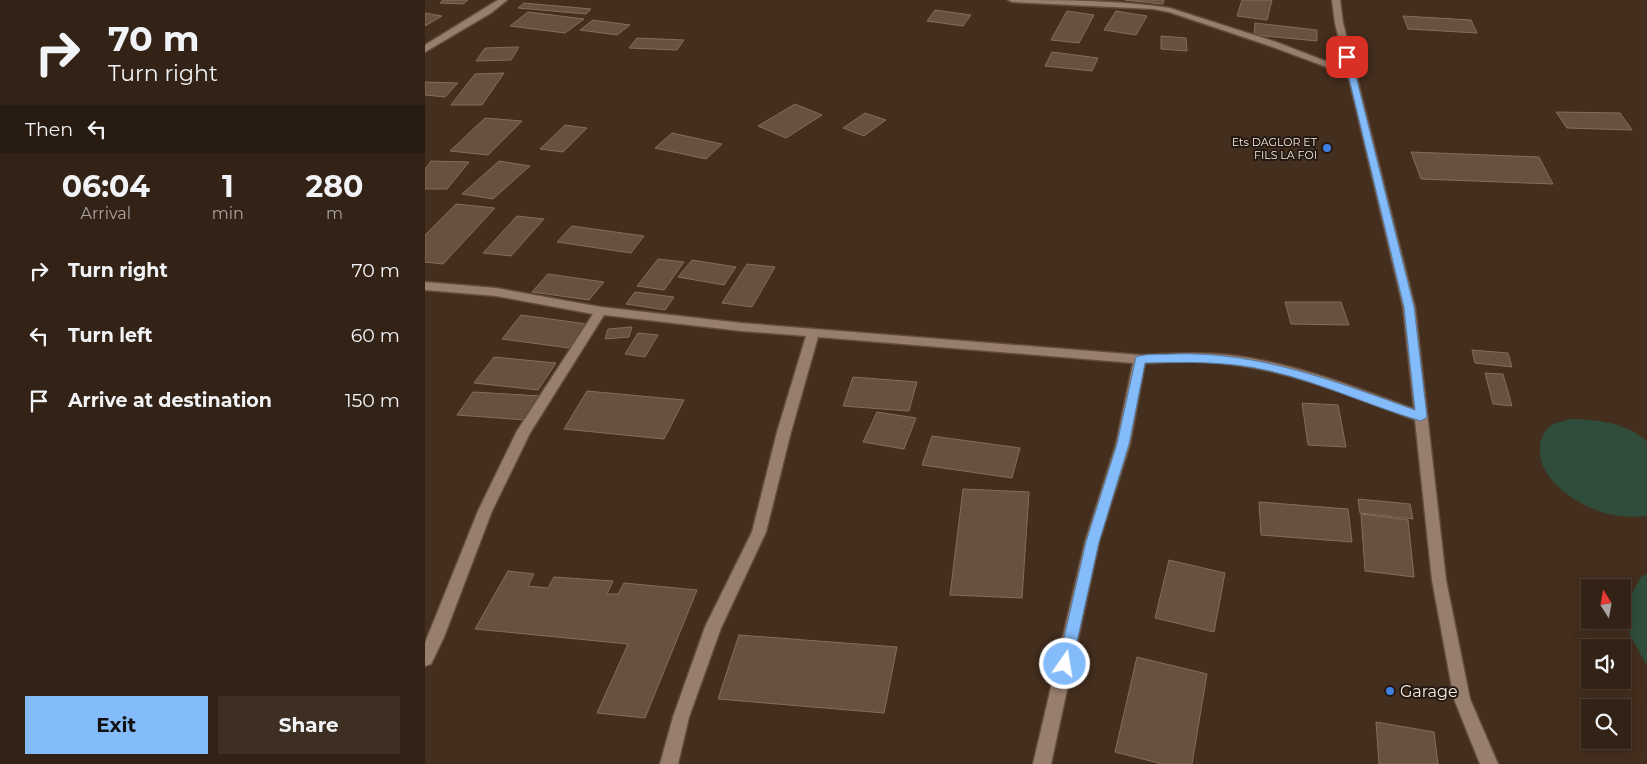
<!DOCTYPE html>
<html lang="en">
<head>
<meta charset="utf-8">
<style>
  body { margin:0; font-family:Montserrat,sans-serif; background:#3e2f23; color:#f1f3f6; height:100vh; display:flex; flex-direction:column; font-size:19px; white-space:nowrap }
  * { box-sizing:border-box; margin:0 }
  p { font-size:16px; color:#a9a4a1 }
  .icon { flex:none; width:28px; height:28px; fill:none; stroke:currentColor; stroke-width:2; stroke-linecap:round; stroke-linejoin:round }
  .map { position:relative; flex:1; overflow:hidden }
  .side { display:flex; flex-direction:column; background:#332216; width:425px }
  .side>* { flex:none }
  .hud { background:#332216; color:#f1f3f6; overflow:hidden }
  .needle { width:32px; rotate:349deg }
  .buttons { position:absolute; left:1156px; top:579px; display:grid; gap:10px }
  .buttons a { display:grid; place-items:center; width:50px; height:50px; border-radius:0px; background:#332216; box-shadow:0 2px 12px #0003,0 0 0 1px #4e3f35; font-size:25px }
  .pin { position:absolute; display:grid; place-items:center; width:42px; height:42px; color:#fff; margin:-21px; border-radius:10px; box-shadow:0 2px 8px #0006 }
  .me { position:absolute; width:55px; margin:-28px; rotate:13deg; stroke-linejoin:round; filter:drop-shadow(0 0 4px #0008) }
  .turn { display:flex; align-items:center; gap:18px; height:105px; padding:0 25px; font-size:22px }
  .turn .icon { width:65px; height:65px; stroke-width:2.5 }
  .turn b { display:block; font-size:35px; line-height:42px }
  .then { display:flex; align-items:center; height:48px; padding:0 25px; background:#0003; gap:10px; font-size:19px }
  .eta { display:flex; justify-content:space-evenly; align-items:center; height:85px; text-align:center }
  .eta b { font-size:30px; font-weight:700; line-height:35px }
  .primary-button { display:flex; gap:10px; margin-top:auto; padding:10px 25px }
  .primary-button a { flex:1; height:58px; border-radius:0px; background:#84bcfb; color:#111; font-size:20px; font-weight:700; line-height:58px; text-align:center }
  .primary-button a+a { background:#3e2f23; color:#f1f3f6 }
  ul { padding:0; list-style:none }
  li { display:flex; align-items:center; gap:15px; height:65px; padding:0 25px }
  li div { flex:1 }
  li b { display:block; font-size:19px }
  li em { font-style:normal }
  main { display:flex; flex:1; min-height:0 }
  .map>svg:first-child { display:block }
  .green { fill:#304c3b }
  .building { fill:#69513f; stroke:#866d5b }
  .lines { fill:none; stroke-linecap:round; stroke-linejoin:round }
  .minor-casing { stroke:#604d3e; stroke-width:3 }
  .minor { fill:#987e6c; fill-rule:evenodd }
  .route { fill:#84bcfb; stroke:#567aa3 }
  .shop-dot { fill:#3f7fe0; stroke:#231912; stroke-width:2 }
  .labels { text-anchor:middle; stroke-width:4; stroke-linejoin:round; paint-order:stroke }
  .far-poi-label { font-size:11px; fill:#f8e9df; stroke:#231912; text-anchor:end }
  .near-poi-label { font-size:16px; fill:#f8e9df; stroke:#231912; text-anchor:start }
</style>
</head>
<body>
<main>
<section class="side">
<div class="hud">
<div class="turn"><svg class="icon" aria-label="right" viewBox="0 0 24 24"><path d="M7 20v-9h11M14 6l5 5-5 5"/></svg><div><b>70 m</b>Turn right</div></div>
<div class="then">Then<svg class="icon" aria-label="left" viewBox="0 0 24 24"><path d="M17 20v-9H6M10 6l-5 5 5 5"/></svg></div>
</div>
<div class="eta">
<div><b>06:04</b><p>Arrival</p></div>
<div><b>1</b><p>min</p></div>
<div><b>280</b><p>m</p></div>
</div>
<ul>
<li><svg class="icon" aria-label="right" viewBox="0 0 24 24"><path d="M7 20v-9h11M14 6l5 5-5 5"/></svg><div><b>Turn right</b></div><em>70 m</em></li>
<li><svg class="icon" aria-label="left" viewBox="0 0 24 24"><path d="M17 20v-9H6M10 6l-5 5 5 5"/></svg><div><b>Turn left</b></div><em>60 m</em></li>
<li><svg class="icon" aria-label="arrive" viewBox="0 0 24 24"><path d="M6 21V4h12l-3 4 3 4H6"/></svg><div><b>Arrive at destination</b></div><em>150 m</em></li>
</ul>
<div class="primary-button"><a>Exit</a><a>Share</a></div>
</section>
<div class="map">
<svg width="1222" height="764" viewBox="0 0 1222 764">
  <rect width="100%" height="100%" fill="#442e1e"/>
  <path class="green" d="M1145,419C1172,419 1201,423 1222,441V516C1204,518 1183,516 1166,508C1143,498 1112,475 1115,447C1115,439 1119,430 1127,425C1132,422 1140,421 1145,419Z
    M1222,574V666L1205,635L1202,602L1216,577Z"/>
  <path class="building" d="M18,0H43L38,4L15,3Z
    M700,0H739L738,4Z
    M817,0H847L842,20L812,16Z
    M99,3L166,9L161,14L93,8Z
    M510,10L546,15L538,26L502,21Z
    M642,11L669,15L654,43L626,40Z
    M691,11L722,16L711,35L679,30Z
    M103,12L159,19L140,33L85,26Z
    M0,13L17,16L0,26Z
    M978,16L1046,20L1052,33L983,29Z
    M168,20L205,25L192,35L155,30Z
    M830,23L892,30V41L829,35Z
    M736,36L761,38L762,51L736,49Z
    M212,38L259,40L252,50L204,48Z
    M94,47L86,60L51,61L60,48Z
    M627,52L673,58L667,71L620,66Z
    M79,73L57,105H26L50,74Z
    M0,82L33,83L20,97L0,95Z
    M370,104L397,115L361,138L333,126Z
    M1131,112L1195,113L1207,130L1142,128Z
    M440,113L461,120L439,136L418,128Z
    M60,118L97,121L63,155L25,151Z
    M140,125L162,128L138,152L115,149Z
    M247,133L297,144L281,159L230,148Z
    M986,152L1114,157L1128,184L996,179Z
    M6,161L44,162L22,189H0V169Z
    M74,161L105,166L68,199L37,194Z
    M31,204L70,208L18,264L0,262V235Z
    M92,216L119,219L86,256L58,253Z
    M147,226L219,236L206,253L132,242Z
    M233,259L259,262L239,290L212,286Z
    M267,260L311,267L299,285L253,277Z
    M322,264L350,267L327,307L297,303Z
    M123,274L179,282L164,300L107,292Z
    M210,292L249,297L240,310L201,304Z
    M860,302H916L924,325L866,324Z
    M96,315L162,324L144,348L77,339Z
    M207,327L204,337L180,339L183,329Z
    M213,333L233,335L220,357L200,354Z
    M1047,350L1083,353L1087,367L1050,363Z
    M69,357L131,363L113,390L49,383Z
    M1060,373L1078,374L1087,406L1068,404Z
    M428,377L492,382L484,411L418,406Z
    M162,391L259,400L239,439L139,429Z
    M48,392L116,396L101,420L32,415Z
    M877,403L913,405L921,447L883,445Z
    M452,412L491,418L479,449L438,442Z
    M507,436L595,448L587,478L497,465Z
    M538,489L604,492L597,598L525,595Z
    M933,499L985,504L988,519L935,513Z
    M834,502L923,509L927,542L836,535Z
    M936,514L983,520L989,577L940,571Z
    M744,560L800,573L789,632L730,618Z
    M83,571L109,574L103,586L123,588L129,577L188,581L182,594H193L199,583L272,590L220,718L172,713L203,644L50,629Z
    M314,635L472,647L459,713L293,699Z
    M712,657L782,674L767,764H737L690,752Z
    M951,722L1009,732L1013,764H954Z"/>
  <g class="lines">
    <g class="minor-casing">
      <path id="minor" d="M73,0H82L66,13L0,52V45Z
        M583,0C636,0 692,0 745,8L851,42L921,69L910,23L907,0H915L918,23L990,307L1021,580L1045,699L1073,764H1055L1029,699L1007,580L990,420C930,397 869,372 804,364C776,360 749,362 720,363L705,444L674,542L626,764H608L660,542L691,444L708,363L393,337L366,432L341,532L296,628L264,717L253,764H235L248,717L280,627L327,532L352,432L381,336L316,331L179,315L105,433L67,511L19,637L6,664L0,666V643L53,511L92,431L168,314L71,296L0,290V282L71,288L176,307L316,323L715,355C745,354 773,352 803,355C867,362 929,387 989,409L978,307L923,75L845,46L744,12L728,9L587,2Z"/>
    </g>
    <use href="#minor" class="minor"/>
  </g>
  <path class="route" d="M922,55L926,57L989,307L1002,417L996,421C945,406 897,383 845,371C803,361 762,362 720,363L704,444L674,542L647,664L645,668L640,670L635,668L633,664L661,542L692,444L711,357C723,353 737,355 749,354C833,351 912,382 990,410L979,307L919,57Z"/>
  <g class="shop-dot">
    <circle cx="902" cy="148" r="5"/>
    <circle cx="965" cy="691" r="5"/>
  </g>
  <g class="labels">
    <g class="far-poi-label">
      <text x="892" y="146">Ets DAGLOR ET<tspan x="892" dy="13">FILS LA FOI</tspan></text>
    </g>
    <g class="near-poi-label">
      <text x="975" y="697">Garage</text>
    </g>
  </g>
</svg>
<div class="buttons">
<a><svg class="needle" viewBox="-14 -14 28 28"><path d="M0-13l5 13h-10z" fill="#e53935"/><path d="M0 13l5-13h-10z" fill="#a9a4a1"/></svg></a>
<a><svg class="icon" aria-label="sound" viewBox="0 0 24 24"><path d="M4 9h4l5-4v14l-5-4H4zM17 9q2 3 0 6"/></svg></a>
<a><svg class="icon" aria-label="search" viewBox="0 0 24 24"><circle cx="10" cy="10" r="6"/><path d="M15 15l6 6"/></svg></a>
</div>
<div class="pin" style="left:922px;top:57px;background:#d93025"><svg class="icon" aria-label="arrive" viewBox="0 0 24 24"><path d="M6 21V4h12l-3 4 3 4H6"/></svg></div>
<svg class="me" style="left:640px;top:664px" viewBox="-20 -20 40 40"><circle r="17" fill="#84bcfb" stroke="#fff" stroke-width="3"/><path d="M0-11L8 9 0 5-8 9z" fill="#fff"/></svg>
</div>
</main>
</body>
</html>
